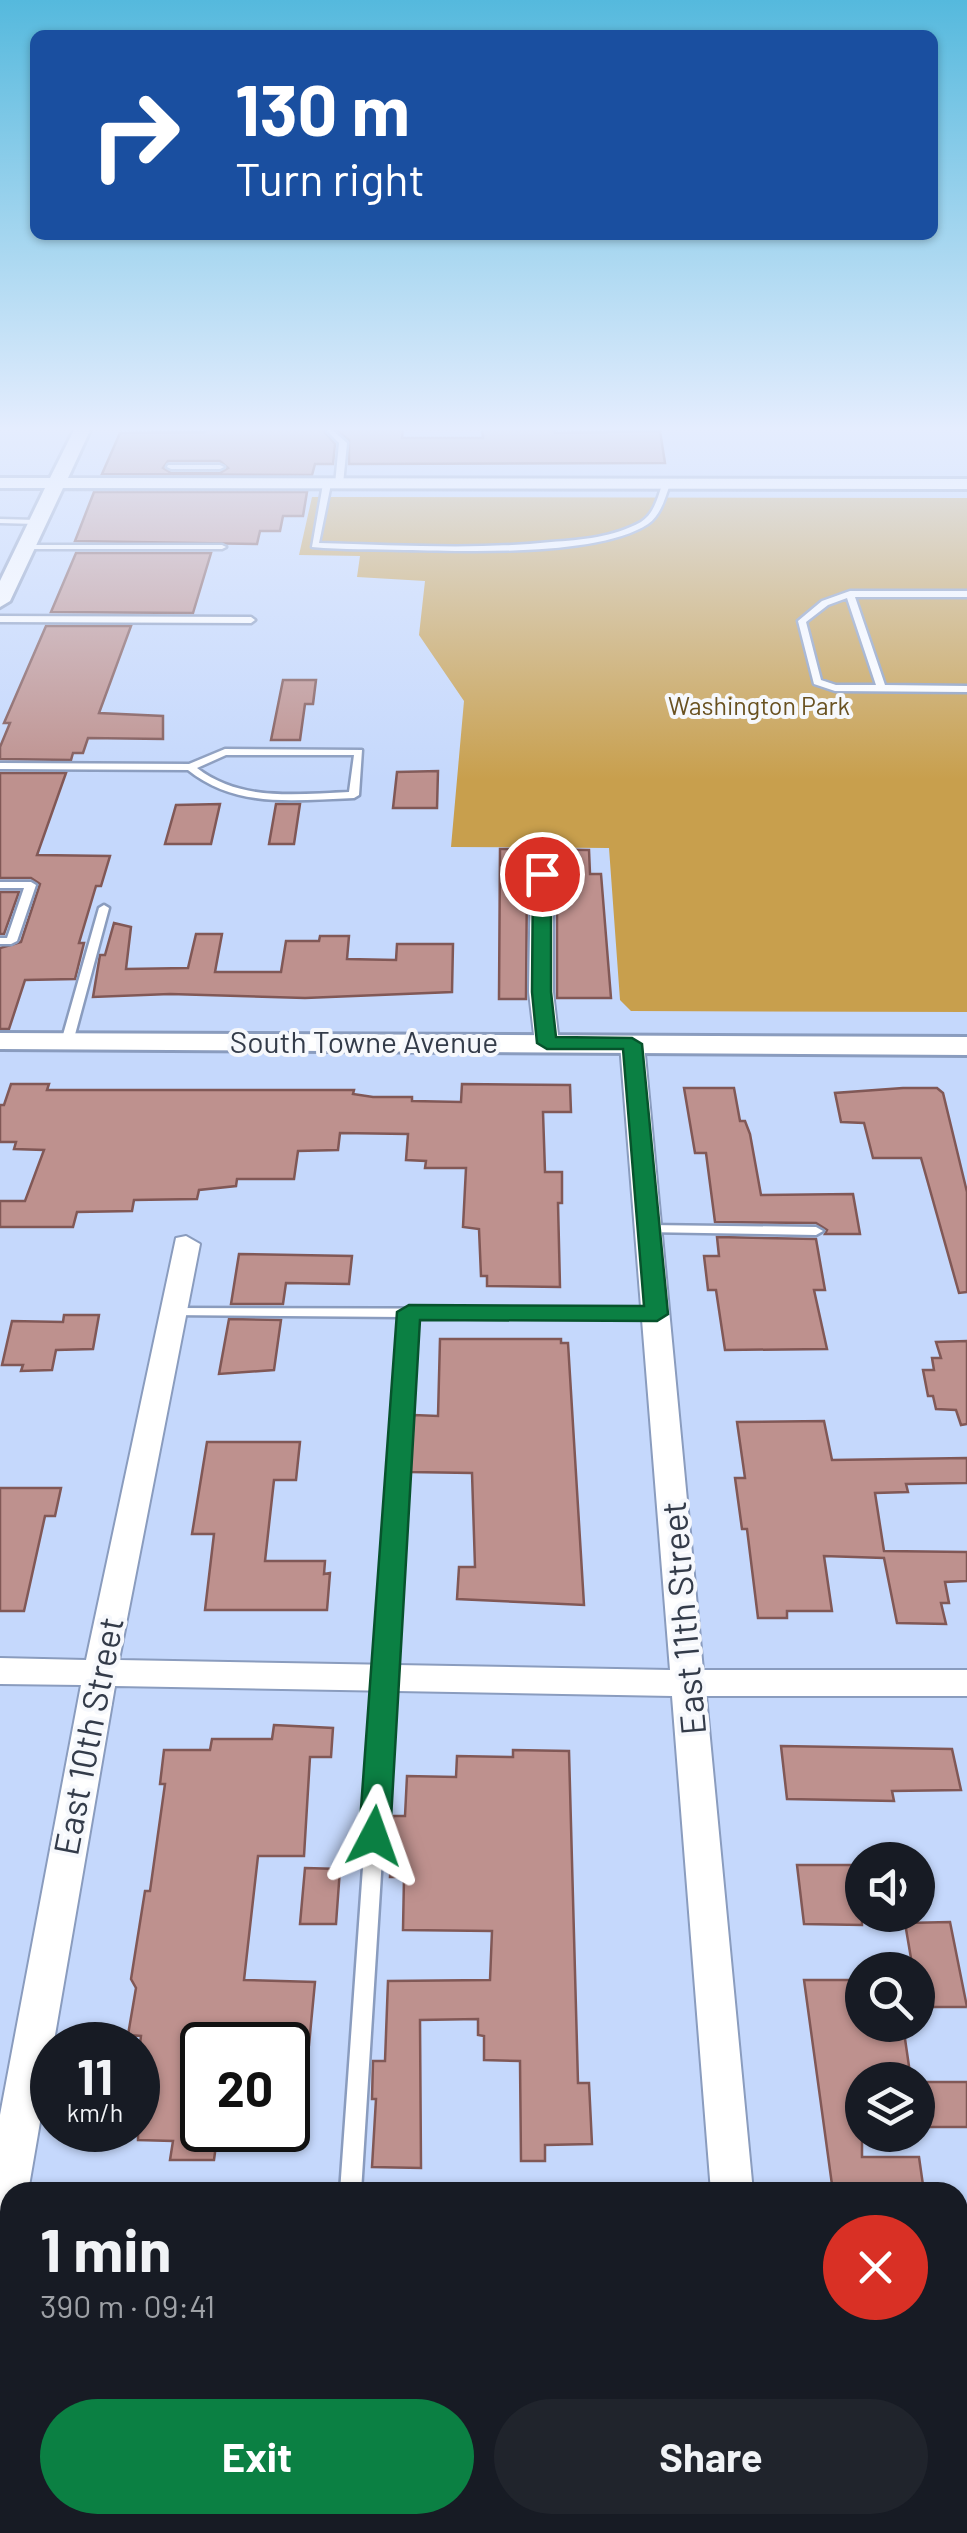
<!DOCTYPE html>
<html lang="en">
<head>
<meta charset="utf-8">
<style>
  body { margin:0; font-family:Barlow,sans-serif; background:#20242c; color:#f1f3f6; height:100vh; display:flex; flex-direction:column; font-size:38px; white-space:nowrap }
  * { box-sizing:border-box; margin:0 }
  p { font-size:32px; color:#9ea1a6 }
  .icon { flex:none; width:55px; height:55px; fill:none; stroke:currentColor; stroke-width:2; stroke-linecap:round; stroke-linejoin:round }
  .map { position:relative; flex:1; overflow:hidden }
  .side { position:absolute; left:0px; top:2182px; width:968px; height:352px; display:flex; flex-direction:column; background:#171b24; border-radius:30px 30px 0 0; box-shadow:0 2px 8px #0004 }
  .side>* { flex:none }
  .banner { position:absolute; left:30px; top:30px; width:908px; height:210px; border-radius:15px; box-shadow:0 2px 8px #0004; background:#1a4fa0; color:#fff; overflow:hidden }
  .tools { position:absolute; left:845px; top:1842px; display:grid; gap:20px }
  .tools a { display:grid; place-items:center; width:90px; height:90px; border-radius:50%; background:#171b24; box-shadow:0 2px 8px #0004; font-size:50px }
  .speed { position:absolute; left:30px; top:2022px; display:flex; gap:20px; font-size:50px; font-weight:700; text-align:center }
  .speed>* { display:grid; place-content:center; width:130px; height:130px; border-radius:50%; background:#171b24; box-shadow:0 2px 8px #0004; line-height:1 }
  .speed small { font-size:25px; font-weight:400 }
  .speed .limit { border:5px solid #111; border-radius:15px; background:#fff; color:#111 }
  .pin { position:absolute; display:grid; place-items:center; width:85px; height:85px; color:#fff; margin:-42px; border:5px solid #fff; border-radius:50%; box-shadow:0 2px 10px #0007 }
  .me { position:absolute; width:110px; margin:-55px; rotate:4deg; stroke-linejoin:round; filter:drop-shadow(0 0 8px #0008) }
  .turn { display:flex; align-items:center; gap:35px; height:210px; padding:0 40px; font-size:45px }
  .turn .icon { width:130px; height:130px; stroke-width:2.5 }
  .turn b { display:block; font-size:70px; line-height:85px }
  .round { display:grid; place-items:center; flex:none; width:105px; height:105px; border-radius:52px; background:#20242c }
  .headline { display:flex; align-items:center; justify-content:space-between; height:170px; padding:0 40px }
  h1 { font-size:60px; font-weight:700; line-height:75px }
  .cta { display:flex; gap:20px; margin-top:auto; padding:20px 40px }
  .cta a { flex:1; height:115px; border-radius:60px; background:#0b8043; color:#fff; font-size:40px; font-weight:700; line-height:115px; text-align:center }
  .cta a+a { background:#20242c; color:#f1f3f6 }
  .map>svg:first-child { display:block }
  .green { fill:#c89f4d }
  .building { fill:#be918e; stroke:#815856; stroke-width:2.5; fill-rule:evenodd }
  .lines { fill:none; stroke-linecap:round; stroke-linejoin:round }
  .service-casing { stroke:#8a9cbe; stroke-width:5 }
  .minor-casing { stroke:#8a9cbe; stroke-width:4 }
  .tertiary-casing { stroke:#8a9cbe; stroke-width:6 }
  .service { fill:#fff; fill-rule:evenodd }
  .minor { fill:#fff; fill-rule:evenodd }
  .tertiary { fill:#fff; fill-rule:evenodd }
  .route { fill:#0b8043; stroke:#07532c; stroke-width:2.5 }
  .labels { text-anchor:middle; stroke-width:8; stroke-linejoin:round; paint-order:stroke }
  .far-park-label { font-size:25px; fill:#695120; stroke:#f6f8fc }
  .street-label { font-size:30px; fill:#333b49; stroke:#f6f8fc }
  .near-street-label { font-size:35px; fill:#333b49; stroke:#f6f8fc }
</style>
</head>
<body>
<div class="map">
<svg width="967" height="2533" viewBox="0 0 967 2533">
  <rect width="100%" height="100%" fill="#c5d8fc"/>
  <path class="green" d="M312,497L967,498V1012L631,1011L620,1000L609,848L451,847L464,701L419,635L425,581L357,577L360,556L299,555Z"/>
  <path class="building" d="M207,426H330L323,430L335,444L333,464H315L312,475L102,474L120,433L205,432ZM168,461H220L228,468L220,473H171L163,468Z
    M332,426L403,428L402,438H483L482,427L490,426H554L555,433L660,431L665,463L349,464V440Z
    M94,492H307L303,516H283L280,531H260L257,544L75,541Z
    M76,553H211L193,613L51,612Z
    M46,626H131L99,713L163,716V739L88,738L83,753H73L71,760L0,759V747L10,723H4Z
    M283,680H316L313,704H305L300,740H271Z
    M438,771L437,808H393L397,772Z
    M0,773H66L37,855L110,856L101,886H96L79,943H84L75,979L25,980L9,1029H0V948L21,942L40,884L31,878H0Z
    M220,804L211,844H165L176,805Z
    M276,804H300L294,844H269Z
    M500,849L589,850L590,874H601L611,998H557V874L540,865L527,874L526,999H499Z
    M0,892H19L4,934H0Z
    M114,923L131,927L126,969L188,968L196,934H222L215,972H281L286,941H319L320,936H349L347,959L396,960L397,944H453L452,992L305,998L170,994L93,997L100,955H105Z
    M11,1084H49L47,1090H354L353,1094L373,1097H412V1101L461,1102L462,1084L570,1085L571,1112H543L545,1172H562V1203H558L560,1287L487,1286V1276H481L479,1229L463,1227L466,1168H425L426,1161L406,1160L408,1134L340,1133L338,1150L298,1151L294,1179H237L236,1186L199,1190L197,1199L134,1200L132,1211L77,1212L73,1227H0V1201H25L44,1150L14,1149L16,1142H0V1105H4Z
    M684,1088H734L740,1121H745L750,1134L761,1195L853,1194L860,1234H825L827,1230L816,1223L715,1222L706,1153H695Z
    M903,1088H937L943,1093L967,1192V1292L959,1293L921,1158H873L864,1123L841,1122L835,1093Z
    M717,1237L816,1239L825,1290H814L827,1349L725,1350L716,1290H708L704,1256H719Z
    M239,1254L352,1256L349,1284L286,1283L283,1304H231Z
    M64,1315H99L93,1349L56,1350L52,1370L21,1371L23,1365H2L12,1321L63,1322Z
    M229,1319L281,1320L274,1370L219,1374Z
    M440,1339H561V1343H568L584,1605L457,1599L459,1567H475L472,1473L410,1472L414,1415L438,1416Z
    M967,1341V1424L961,1425L956,1410L936,1409L933,1396H928L923,1370H934L932,1358H941L936,1342Z
    M824,1421L832,1460L967,1458V1483L906,1484L908,1492L875,1493L884,1551L967,1552V1581L945,1582L949,1603H941L946,1624L897,1623L884,1558L824,1556L832,1611H787V1618H758L747,1529H742L735,1478H745L737,1422Z
    M207,1442H300L296,1480H274L265,1561H325L324,1574L330,1573L327,1610H205L214,1534H192Z
    M0,1488H61L55,1516H45L24,1611H0Z
    M274,1725L333,1728L331,1757H310L304,1856H258L244,1980L315,1982L309,2045L202,2042L200,2052H190L182,2105L202,2106V2130H218L214,2160H170L173,2141L138,2140V2058L141,2036L128,2035L136,1988L131,1979L145,1891H150L165,1784H160L164,1750H210L212,1739H272Z
    M781,1746L952,1749L961,1790L892,1791L894,1801L787,1799Z
    M513,1750L569,1751L578,2083H589L592,2144L545,2145V2161H521L520,2061L484,2060V2036L478,2035V2019L420,2020L421,2168L372,2167L376,2099H372L373,2061H385L388,1981L490,1980L492,1931L403,1930L404,1877H390L393,1816H405L407,1776L456,1777L457,1756L513,1757Z
    M797,1865H862V1925L804,1924Z
    M305,1868L340,1869L336,1924H300Z
    M950,1922L967,2007H919L918,1970H913L905,1923Z
    M804,1980H862V2025H903L911,2080H862V2157H919L924,2192H833Z
    M918,2082H967V2127H918Z"/>
  <g class="lines">
    <g class="service-casing">
      <path id="service" d="M331,429L347,443L343,484L339,486L335,484L339,443L327,431Z
        M168,465H220L224,467L220,469H171L167,467Z
        M327,482L331,484L319,543C396,545 474,550 551,542C581,540 614,537 641,522C655,513 658,496 663,482L670,484C665,498 661,515 648,524C598,557 465,551 405,550C374,549 343,550 312,547L323,484Z
        M0,519L36,520L40,522L36,524L0,523Z
        M25,545H222L226,547L222,549H22V545Z
        M850,591H967V597H855L885,685L967,686V692L835,691L814,684L798,621L822,601ZM847,598L876,685H836L821,680L806,622L828,605Z
        M0,616L251,617L255,620L251,623L0,622Z
        M225,749L362,750L359,795L354,798C295,800 237,809 188,770L0,769V763L189,764ZM226,755H354L349,792C297,794 241,802 197,768Z
        M0,882H31L36,885L17,941L11,944H0V938H7L24,888H0Z
        M104,905L109,908L73,1042L67,1046L63,1045L61,1042L99,908Z
        M649,1225L816,1227L823,1231L816,1235L644,1232L642,1229Z
        M173,1308L657,1309L664,1313L657,1317H416L361,2192H340L402,1317L168,1315L166,1312Z
        M316,2525H340V2533H316Z"/>
    </g>
    <g class="minor-casing">
      <path id="minor" d="M542,868L553,874V992L559,1043L547,1050L535,1043L529,992L531,874Z
        M632,1037L644,1044L703,1670H967V1696H706L753,2192H711L672,1696L115,1686L28,2192H10V2246L0,2250V2115L81,1685L0,1684V1658L86,1660L176,1238L186,1236L200,1244L119,1660L670,1670L620,1044Z
        M729,2525H777V2533H729Z"/>
    </g>
    <g class="tertiary-casing">
      <path id="tertiary" d="M76,426H92L68,478L967,479V489L63,488L10,601L0,607V581L45,488H0V478H50Z
        M0,1033L967,1037V1055L0,1049Z"/>
    </g>
    <use href="#service" class="service"/>
    <use href="#minor" class="minor"/>
    <use href="#tertiary" class="tertiary"/>
  </g>
  <linearGradient id="sky" x2="0" y2="1"><stop stop-color="#55b9dd"/><stop offset="0.55" stop-color="#e5edfe"/><stop offset="1" stop-color="#e5edfe" stop-opacity="0"/></linearGradient>
  <rect width="967" height="780" fill="url(#sky)"/>
  <path class="route" d="M542,869L551,874V992L556,1037L632,1038L642,1044L668,1314L657,1321L420,1320L390,1836L385,1845L374,1849L364,1845L359,1836L397,1312L409,1305L644,1306L623,1049H547L537,1043L532,992L533,874Z"/>
  <g class="labels">
    <g class="far-park-label">
      <text x="759" y="715">Washington Park</text>
    </g>
    <g class="street-label">
      <text x="364" y="1053">South Towne Avenue</text>
    </g>
    <g class="near-street-label">
      <text transform="translate(684 1618) rotate(-95)" y="12">East 11th Street</text>
      <text transform="translate(89 1736) rotate(-79)" y="12">East 10th Street</text>
    </g>
  </g>
</svg>
<div class="tools">
<a><svg class="icon" aria-label="sound" viewBox="0 0 24 24"><path d="M4 9h4l5-4v14l-5-4H4zM17 9q2 3 0 6"/></svg></a>
<a><svg class="icon" aria-label="search" viewBox="0 0 24 24"><circle cx="10" cy="10" r="6"/><path d="M15 15l6 6"/></svg></a>
<a><svg class="icon" aria-label="layers" viewBox="0 0 24 24"><path d="M12 4l9 5-9 5-9-5zM3 14l9 5 9-5"/></svg></a>
</div>
<div class="speed"><div>11<small>km/h</small></div><div class="limit">20</div></div>
<div class="pin" style="left:542px;top:874px;background:#d93025"><svg class="icon" aria-label="arrive" viewBox="0 0 24 24"><path d="M6 21V4h12l-3 4 3 4H6"/></svg></div>
<svg class="me" style="left:374px;top:1836px" viewBox="-20 -20 40 40"><path d="M0-17L14 15 0 8-14 15z" fill="#0b8043" stroke="#fff" stroke-width="4"/></svg>
<div class="banner">
<div class="turn"><svg class="icon" aria-label="right" viewBox="0 0 24 24"><path d="M7 20v-9h11M14 6l5 5-5 5"/></svg><div><b>130 m</b>Turn right</div></div>
</div>
<section class="side">
<div class="headline"><div><h1>1 min</h1><p>390 m · 09:41</p></div><a class="round" style="background:#d93025;color:#fff"><svg class="icon" aria-label="close" viewBox="0 0 24 24"><path d="M6 6l12 12M18 6L6 18"/></svg></a></div>
<div class="cta"><a>Exit</a><a>Share</a></div>
</section>
</div>
</body>
</html>
